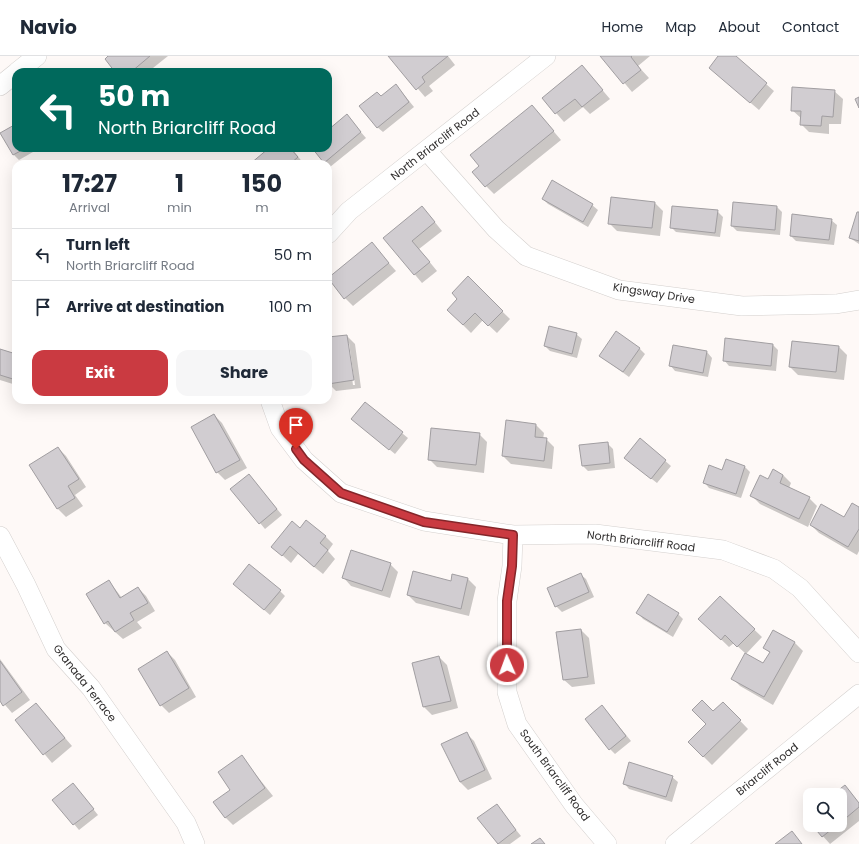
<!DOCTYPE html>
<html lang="en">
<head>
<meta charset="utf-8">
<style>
  body { margin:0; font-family:Poppins,sans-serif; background:#f6f6f7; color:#1f2937; height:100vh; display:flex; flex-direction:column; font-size:15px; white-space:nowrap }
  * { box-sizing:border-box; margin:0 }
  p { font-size:13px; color:#747a83 }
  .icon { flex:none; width:22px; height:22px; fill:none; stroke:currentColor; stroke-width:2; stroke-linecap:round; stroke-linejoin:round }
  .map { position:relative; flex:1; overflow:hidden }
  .sheet { position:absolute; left:12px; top:104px; width:320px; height:244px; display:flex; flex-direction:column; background:#fff; border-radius:12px; box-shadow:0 4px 16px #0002 }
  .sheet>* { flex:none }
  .top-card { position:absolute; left:12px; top:12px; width:320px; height:84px; border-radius:12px; box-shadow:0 4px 16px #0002; background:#00695c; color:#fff; overflow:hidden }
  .fabs { position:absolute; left:803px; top:732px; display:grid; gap:8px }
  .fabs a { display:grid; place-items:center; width:44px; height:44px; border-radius:8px; background:#fff; box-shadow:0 4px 16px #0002; font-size:20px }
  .pin { position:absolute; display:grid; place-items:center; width:34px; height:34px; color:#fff; margin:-41px -17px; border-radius:50% 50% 50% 0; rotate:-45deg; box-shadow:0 0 4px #0007 }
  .pin .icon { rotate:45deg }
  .me { position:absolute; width:44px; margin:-22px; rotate:358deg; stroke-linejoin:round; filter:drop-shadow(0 0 3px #0008) }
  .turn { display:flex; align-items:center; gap:14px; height:84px; padding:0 20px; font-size:18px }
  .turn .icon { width:52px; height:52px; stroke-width:2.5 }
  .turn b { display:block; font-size:28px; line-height:34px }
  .eta { display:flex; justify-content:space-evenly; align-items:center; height:68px; text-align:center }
  .eta b { font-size:24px; font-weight:700; line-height:28px }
  .cta { display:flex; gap:8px; margin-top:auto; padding:8px 20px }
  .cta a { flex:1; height:46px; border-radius:12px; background:#ca3a41; color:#fff; font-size:16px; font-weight:700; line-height:46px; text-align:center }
  .cta a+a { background:#f6f6f7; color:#1f2937 }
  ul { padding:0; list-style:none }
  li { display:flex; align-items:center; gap:12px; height:52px; padding:0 20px; border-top:1px solid #e0e1e3 }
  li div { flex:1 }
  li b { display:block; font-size:15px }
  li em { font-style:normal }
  header { display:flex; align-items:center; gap:24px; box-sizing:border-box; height:56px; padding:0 20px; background:#fff; border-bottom:1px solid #e0e1e3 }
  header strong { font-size:19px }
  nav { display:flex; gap:22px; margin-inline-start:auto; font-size:14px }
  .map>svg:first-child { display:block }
  .shadow { fill:#0003; fill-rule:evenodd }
  .building { fill:#d1cdd1; stroke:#a19ea1 }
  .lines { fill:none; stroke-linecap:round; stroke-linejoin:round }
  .minor-casing { stroke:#d4d0ce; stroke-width:20 }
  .minor { stroke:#fff; stroke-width:19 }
  .route-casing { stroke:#83262a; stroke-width:10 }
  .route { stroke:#ca3a41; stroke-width:7 }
  .labels { text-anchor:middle; stroke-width:3; stroke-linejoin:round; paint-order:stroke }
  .street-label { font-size:11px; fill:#302e2e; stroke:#fff }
</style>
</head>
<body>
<header>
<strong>Navio</strong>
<nav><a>Home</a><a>Map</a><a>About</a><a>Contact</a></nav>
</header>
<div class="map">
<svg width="859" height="788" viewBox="0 0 859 788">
  <rect width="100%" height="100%" fill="#fef9f7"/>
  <path class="shadow" d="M110,0H168L148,16H116Z
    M390,0H448L455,9L429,30L433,35L425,41Z
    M602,0H650L638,10L649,22L632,36Z
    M720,0H734L774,35L759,54L718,19Z
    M582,10L610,43L590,58L583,51L564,66L543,42Z
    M401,35L414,51L383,76L377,71L381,41Z
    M834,35L843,43L841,68H829V78L809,76L801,68L802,63L792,54Z
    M532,50L561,84L494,138L486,130L480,110Z
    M347,60L366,82L330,111L313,92H328V75Z
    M16,69V92H40L19,104L14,99L1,77Z
    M270,92H291L304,108H251Z
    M552,126L592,149L598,154L588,171L548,148L543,143Z
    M654,146L663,155L660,180L617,175L609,167Z
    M777,151L782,156L780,179L737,175L732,170Z
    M717,155L723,161L720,181L676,176L671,171Z
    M859,158V188L850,182Z
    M430,160L442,175L419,193L437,215L422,227L384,182Z
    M831,164L837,169L834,189L796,185L791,180Z
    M372,188L396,215L353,250L345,242Z
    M468,222L510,263L497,277L483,264L471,277L448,254L459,243Z
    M576,278L582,283L577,302L550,295L545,290Z
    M347,280L355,288L361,332L336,335L328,327V282ZM347,287H349L355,329H353Z
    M773,289L778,294L776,315L729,310L724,304Z
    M839,291L847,299L844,324L798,319L790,311Z
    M639,292L645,298L629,321L600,300Z
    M0,294L16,299V329L0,324Z
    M707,296L712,302L708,321L675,315L670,309Z
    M365,347L408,382L395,398L352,363Z
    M214,359L222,367L247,412L225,424L217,416Z
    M536,369L544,377L543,383H546L554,391L552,413L511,408L503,400Z
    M479,378L487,386L484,417L437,411L429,403Z
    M640,383L671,410L657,427L631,407Z
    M607,387L613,393L615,412L588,415L583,410Z
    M58,392L66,400L86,431L75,439L83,450L66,461L58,453L31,410Z
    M726,404L745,411L750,416L741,442L709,432L704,426L723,415Z
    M783,419L791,427L789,432L809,442L817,450L808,471L760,448L752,440L768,424Z
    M254,425L282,459L265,473L232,433Z
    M859,452V495L857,499L819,477L811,469L845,463Z
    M300,473L325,480L333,488L328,495L335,503L323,518L298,498L291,507L273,491Z
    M390,508L398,516L390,542L351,530L343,521Z
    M580,518L586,523L594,541L562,556L556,550Z
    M453,520L468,523L476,531L469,560L416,547L408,539L451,526Z
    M109,525L122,542L138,532L146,540L155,555L137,566L142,572L123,583L105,567Z
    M240,533L280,535L285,540L270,559Z
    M720,541L762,581L746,598L734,587L729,591L700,563Z
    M638,557L678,558L683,563L673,581L643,563Z
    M581,574L589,582L595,628L572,631L563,623Z
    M774,575L795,587L803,595L773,649L740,630L732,622L764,609L770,597L764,592Z
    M167,596L175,604L196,641L169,657L161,649Z
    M439,601L447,609L458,652L432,659L424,651L413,608Z
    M0,603L30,644L12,657L0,643Z
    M723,647L748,673L712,709L689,686L707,668L713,656Z
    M36,648L72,690L52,707L16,664Z
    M607,656L631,685L615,698L610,693Z
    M466,677L474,685L492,723L468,734L460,726Z
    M241,700L273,740L233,769L225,761Z
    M672,721L678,726L672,746L629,733L624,727Z
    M844,731L859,747V765L830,788L813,769H840V739H834Z
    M78,734L98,759L79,774L54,744Z
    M496,749L521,780L510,788H498L479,763Z"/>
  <path class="building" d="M108,0H150L131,16H115L105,3Z
    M388,0H448L422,21L425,26L416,34Z
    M600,0H632L631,1L641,14L623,28Z
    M718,0H736L767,27L750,47L709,12Z
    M582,9L603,34L582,51L575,43L555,58L542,42Z
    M396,28L409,46L377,72L359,50L377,36L381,40Z
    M792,31L835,34L833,61L822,60L821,70L800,69L801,55H791Z
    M859,41V52L855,43Z
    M532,49L554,75L485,131L472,116L479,110L470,99Z
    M347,58L361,76L324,107L312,92H328V74Z
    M16,68V92H26L13,99L0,77Z
    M269,92H290L298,101L290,108H250Z
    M552,124L593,148L583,166L542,143Z
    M611,141L655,146L652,172L608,168Z
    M733,146L777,150L775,174L731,170Z
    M422,150L435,166L412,185L430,206L414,219L383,182Z
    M672,150L718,154L715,177L670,172Z
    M857,156H859V185L849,182Z
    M792,158L832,163L829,184L790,180Z
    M372,186L389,207L344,243L328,222Z
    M468,220L503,255L488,270L475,257L463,269L447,254L457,243L452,237Z
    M549,270L577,277L572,298L544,290Z
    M616,275L640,292L623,316L599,300Z
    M347,279L354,324L328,328V281Z
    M725,282L773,288L771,310L723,305Z
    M792,285L839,290L836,316L789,311Z
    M673,289L707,295L703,317L669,310Z
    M0,293L16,298V324L0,319Z
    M365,346L403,376L389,394L351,363Z
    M214,358L240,404L216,417L191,371Z
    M506,364L536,368L535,381L547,382L544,405L502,400Z
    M431,372L480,377L476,409L428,404Z
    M640,382L666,404L651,423L624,402Z
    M608,386L610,407L582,410L579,389Z
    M58,391L79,423L68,430L75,442L57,453L29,409Z
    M726,403L745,410L736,438L703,427L709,409L722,414Z
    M773,413L783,419L780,427L810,441L799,463L750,440L760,419L768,423Z
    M249,418L277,453L259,468L230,433Z
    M852,447L859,451V473L848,491L810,469L821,448L844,461Z
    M306,464L326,480L320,487L328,494L314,511L290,490L282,500L271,491L292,465L300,472Z
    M351,494L391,507L382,535L342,522Z
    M249,508L281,534L264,554L233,528Z
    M413,515L451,525L452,518L468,522L461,553L407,539Z
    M581,517L589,536L555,551L547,532Z
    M109,524L120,542L138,531L148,547L130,557L134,564L115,576L108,565L104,568L86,538Z
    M648,538L679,557L667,576L636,557Z
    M720,540L755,573L737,591L725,579L721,584L698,563Z
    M581,573L588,621L563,624L556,576Z
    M773,574L795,586L764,641L731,623L745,597L763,607L770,596L763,592Z
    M167,595L189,632L160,650L138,613Z
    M439,600L451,645L423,651L412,607Z
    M0,605L22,636L3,650L0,645Z
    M702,644L713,655L723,646L741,664L703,701L688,686L706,668L692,654Z
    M36,647L65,682L43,699L15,664Z
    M602,649L626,680L609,694L585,663Z
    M467,676L485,714L460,726L441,688Z
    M242,699L265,732L225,762L213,746L230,734L218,716Z
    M629,706L673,720L666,741L623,728Z
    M73,727L94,753L73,769L52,744Z
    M845,729L859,747V751L840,767V739H832Z
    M497,748L516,774L498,788L477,762Z
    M810,757V767L805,761Z
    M812,769H837L822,781Z
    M792,775L802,788H775Z
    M540,782L545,788H531Z"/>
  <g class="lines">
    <g class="minor-casing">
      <path id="minor" d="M17,16L37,0
        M0,30L16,17
        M427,95L496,173L526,200L619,234L742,250L836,248L859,244
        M328,178L349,155L546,0
        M270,344L280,372L304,404L341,437L424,465L513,479L595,478L723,494L774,513L800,532L859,597
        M513,479L512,510L507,545V636L517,668L574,749L607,788
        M0,480L26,529L56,593L91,632L186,767L195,788
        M675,788L859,638"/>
    </g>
    <use href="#minor" class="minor"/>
  </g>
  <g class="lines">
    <g class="route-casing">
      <path id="route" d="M296,393L304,404L341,437L424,466L513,479L512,510L507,545V609"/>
    </g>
    <use href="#route" class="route"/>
  </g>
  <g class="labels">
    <g class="street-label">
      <text transform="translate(435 88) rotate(-38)" y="4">North Briarcliff Road</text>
      <text transform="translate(654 237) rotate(9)" y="4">Kingsway Drive</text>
      <text transform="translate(641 485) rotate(7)" y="4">North Briarcliff Road</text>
      <text transform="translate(85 627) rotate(52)" y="4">Granada Terrace</text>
      <text transform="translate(767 713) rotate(-39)" y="4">Briarcliff Road</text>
      <text transform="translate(555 719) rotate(54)" y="4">South Briarcliff Road</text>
    </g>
  </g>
</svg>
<div class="fabs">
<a><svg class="icon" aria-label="search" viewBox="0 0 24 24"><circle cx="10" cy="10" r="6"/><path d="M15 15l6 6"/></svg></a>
</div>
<div class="pin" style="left:296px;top:393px;background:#d93025"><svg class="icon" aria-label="arrive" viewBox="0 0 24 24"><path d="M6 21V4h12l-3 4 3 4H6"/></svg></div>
<svg class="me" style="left:507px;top:609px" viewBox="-20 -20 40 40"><circle r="17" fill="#ca3a41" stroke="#fff" stroke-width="3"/><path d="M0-11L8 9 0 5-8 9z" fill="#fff"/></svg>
<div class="top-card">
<div class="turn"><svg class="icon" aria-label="left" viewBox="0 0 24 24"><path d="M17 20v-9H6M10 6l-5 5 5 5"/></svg><div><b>50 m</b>North Briarcliff Road</div></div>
</div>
<section class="sheet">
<div class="eta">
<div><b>17:27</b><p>Arrival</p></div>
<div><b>1</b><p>min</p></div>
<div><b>150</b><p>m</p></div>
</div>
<ul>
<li><svg class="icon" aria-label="left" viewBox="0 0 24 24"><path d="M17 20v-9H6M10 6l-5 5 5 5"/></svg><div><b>Turn left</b><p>North Briarcliff Road</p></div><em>50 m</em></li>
<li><svg class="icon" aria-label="arrive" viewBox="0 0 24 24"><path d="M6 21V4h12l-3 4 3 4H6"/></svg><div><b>Arrive at destination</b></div><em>100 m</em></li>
</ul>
<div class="cta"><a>Exit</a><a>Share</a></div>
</section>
</div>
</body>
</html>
